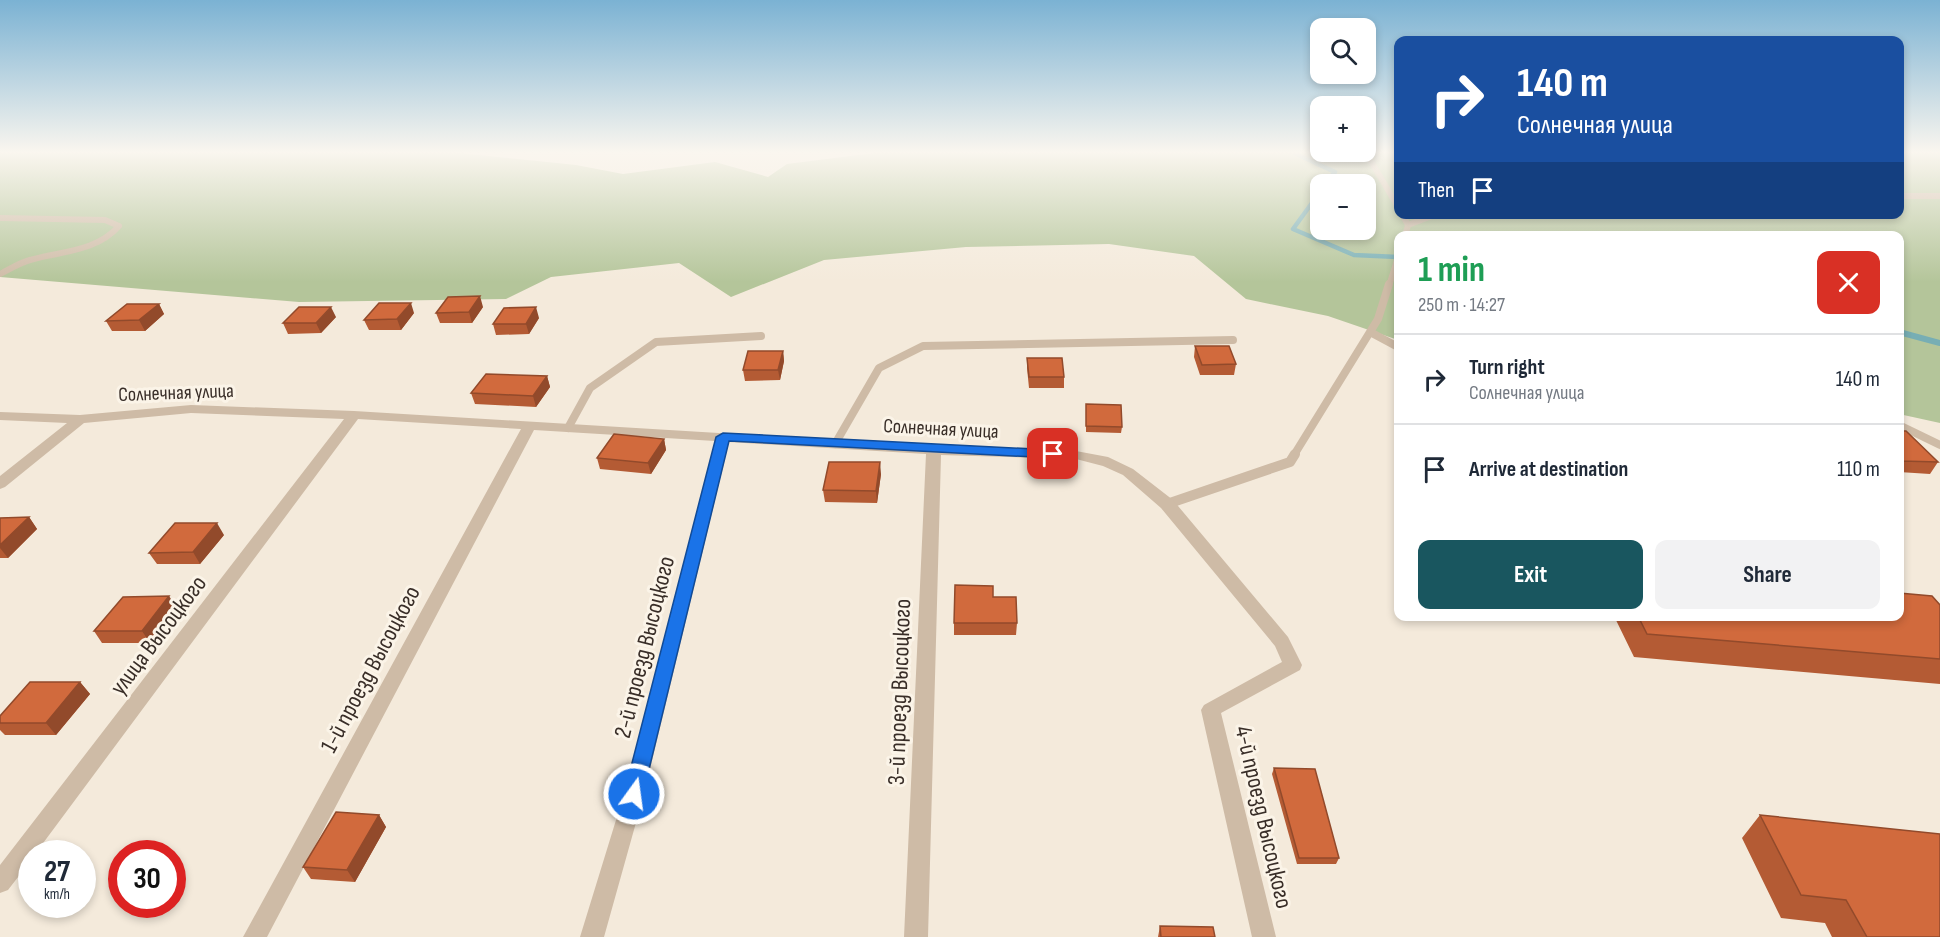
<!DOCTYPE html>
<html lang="en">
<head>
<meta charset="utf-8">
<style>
  body { margin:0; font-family:"Sofia Sans Condensed",sans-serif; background:#f2f2f3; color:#1f2937; height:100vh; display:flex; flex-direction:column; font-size:22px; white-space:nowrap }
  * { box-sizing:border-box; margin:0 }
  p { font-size:20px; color:#747a83 }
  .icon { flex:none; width:33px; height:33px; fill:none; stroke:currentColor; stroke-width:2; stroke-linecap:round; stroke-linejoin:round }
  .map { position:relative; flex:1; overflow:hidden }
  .drawer { position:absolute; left:1394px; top:231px; width:510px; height:390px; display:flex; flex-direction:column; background:#fff; border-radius:12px; box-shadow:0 3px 9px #0003 }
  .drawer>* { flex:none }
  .guide { position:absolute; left:1394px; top:36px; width:510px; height:183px; border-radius:12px; box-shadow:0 3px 9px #0003; background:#1a4fa0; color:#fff; overflow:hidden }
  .fabs { position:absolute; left:1310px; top:18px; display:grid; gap:12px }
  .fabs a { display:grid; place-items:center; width:66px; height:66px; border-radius:12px; background:#fff; box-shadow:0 3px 9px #0003; font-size:30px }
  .speed { position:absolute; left:18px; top:840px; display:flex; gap:12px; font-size:30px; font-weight:700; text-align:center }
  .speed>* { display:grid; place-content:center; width:78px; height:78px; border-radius:50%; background:#fff; box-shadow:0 3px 9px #0003; line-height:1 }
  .speed small { font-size:15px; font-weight:400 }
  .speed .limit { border:9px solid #d22; background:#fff; color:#111 }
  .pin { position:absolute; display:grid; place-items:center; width:51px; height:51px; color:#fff; margin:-26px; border-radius:12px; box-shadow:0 3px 9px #0006 }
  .me { position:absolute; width:66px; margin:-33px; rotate:14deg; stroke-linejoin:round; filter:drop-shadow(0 0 4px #0008) }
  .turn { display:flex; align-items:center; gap:21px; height:126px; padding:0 24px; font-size:27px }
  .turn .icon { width:78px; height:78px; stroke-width:2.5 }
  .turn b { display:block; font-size:42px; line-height:51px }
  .then { display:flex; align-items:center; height:57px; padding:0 24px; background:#0003; gap:12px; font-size:22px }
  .round { display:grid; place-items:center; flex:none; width:63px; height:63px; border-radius:12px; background:#f2f2f3 }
  .head { display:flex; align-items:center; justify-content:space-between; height:102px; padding:0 24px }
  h1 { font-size:36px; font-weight:700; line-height:45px; color:#1e9e55 }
  .action { display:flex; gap:12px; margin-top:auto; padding:12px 24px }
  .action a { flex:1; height:69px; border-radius:12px; background:#19565f; color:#fff; font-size:24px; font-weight:700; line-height:69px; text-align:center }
  .action a+a { background:#f2f2f3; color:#1f2937 }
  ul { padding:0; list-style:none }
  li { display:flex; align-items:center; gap:18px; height:90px; padding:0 24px; border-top:2px solid #e0e1e3 }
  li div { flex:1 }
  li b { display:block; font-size:22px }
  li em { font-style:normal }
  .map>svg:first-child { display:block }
  .green { fill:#b4c59a; fill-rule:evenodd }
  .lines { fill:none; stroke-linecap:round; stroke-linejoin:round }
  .stream-far1 { stroke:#77aeb4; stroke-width:4.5 }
  .stream { stroke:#77aeb4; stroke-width:6 }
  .service-far2 { stroke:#cebba6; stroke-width:6 }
  .service-far1 { stroke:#cebba6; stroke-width:8 }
  .service { stroke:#cebba6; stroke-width:10 }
  .minor { fill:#cebba6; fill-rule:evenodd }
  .wall { fill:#b45b34 }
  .shaded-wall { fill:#924a2b }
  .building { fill:#d16a3d; stroke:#924a2b; stroke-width:1.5 }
  .route { fill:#1a73e8; stroke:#114b97; stroke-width:1.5 }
  .labels { text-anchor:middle; stroke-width:6; stroke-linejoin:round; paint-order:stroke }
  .street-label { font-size:20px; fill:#392e28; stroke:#fbf4e8 }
  .near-street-label { font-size:24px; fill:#392e28; stroke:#fbf4e8 }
</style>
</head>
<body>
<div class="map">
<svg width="1940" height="937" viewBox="0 0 1940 937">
  <rect width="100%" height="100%" fill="#f4eadb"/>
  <path class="green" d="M0,151H441L576,165L623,174L715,162L768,177L787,164L890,151H1398V214H1899V151H1940V423L1899,414V236H1398V340L1328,316L1246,299L1194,256L1109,244L966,247L824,260L731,297L679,263L551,277L506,299L299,302L0,277ZM1320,184H1365V230H1320Z"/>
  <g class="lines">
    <path class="stream-far1" d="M1290,151L1335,172L1325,184
      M1320,192L1293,229L1354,255L1398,257"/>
    <path class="stream" d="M1899,332L1940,343"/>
    <path class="service-far2" d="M1365,151L1398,207
      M1899,196H1940
      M1402,214L1408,225L1405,236
      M0,218L105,220L119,226C96,252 61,251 30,260C19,263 10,269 0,274
      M1408,225L1437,214
      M1389,286L1398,257"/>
    <path class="service-far1" d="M1370,332L1398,347
      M1899,425L1940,445
      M568,428L590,388L656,342L761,336
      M835,444L879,368L923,346L1233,340
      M1294,455L1378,319L1389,284"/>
    <path class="service" d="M1167,504L1290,462L1295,454"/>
    <path class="minor" d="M191,405L354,411L934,446L1076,451L1108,457L1133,469L1173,500L1288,637L1302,665L1300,670L1221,713L1276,937H1252L1201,710L1204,705L1282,662L1275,646L1161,508L1123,475L1103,466L1076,459L941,455L928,937H904L926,454L729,442L644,794L604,937H580L624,794L715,441L534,430L267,937H243L521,429L358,419L35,854H32V859L8,890L0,893V865L344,419L191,413L84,423L5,487L0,489V476L67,423L0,420V412L80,415Z"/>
  </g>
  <path class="wall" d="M159,304L164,314L145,331H112L106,321Z
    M483,307L472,323H440L436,313Z
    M414,313L401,330H369L364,320Z
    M336,317L321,333L288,334L283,323Z
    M539,318L529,334L496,335L493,324Z
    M1195,346L1236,364L1234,375H1200L1194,357Z
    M783,351L784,361L780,380L745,381L743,370Z
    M1027,358L1064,377V388H1029L1027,368Z
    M547,376L550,387L536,407L475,404L471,393Z
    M1086,404L1122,427L1121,433L1086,432Z
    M1899,431L1938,462L1930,474L1899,472Z
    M664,439L666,450L651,474L600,469L597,458Z
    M881,474L877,503L825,502L823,490Z
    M29,517L37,529L8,558H0V518Z
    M224,535L200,564H157L149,553Z
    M993,597L1017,623L1016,635H954V623Z
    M1940,605V684L1634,657L1614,616H1899Z
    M177,608L150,643H102L94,631Z
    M80,682L90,694L56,735H5L0,730V716Z
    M1274,768L1339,858L1336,864H1297L1272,774Z
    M379,815L386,827L355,882L311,879L303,867Z
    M1760,815L1940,937H1832L1825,923L1781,918L1742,838Z
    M1160,926L1215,937H1158Z"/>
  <path class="shaded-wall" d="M480,296L483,307L472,323L469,312Z
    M411,303L414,313L401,330L397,319Z
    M159,304L164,314L145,331L139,320Z
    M331,307L336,317L321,333L316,323Z
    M536,307L539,318L529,334L526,324Z
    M783,351L784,361L780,380L778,370Z
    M547,376L550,387L536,407L533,396Z
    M664,439L666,450L651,474L648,463Z
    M880,462L881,474L877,503L876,491Z
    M29,517L37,529L8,558L0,548V545Z
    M217,523L224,535L200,564L193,552Z
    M169,596L177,608L150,643L142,631Z
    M80,682L90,694L56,735L46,723Z
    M379,815L386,827L355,882L347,870Z"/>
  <path class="building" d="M480,296L469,312L436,313L448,297Z
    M379,303H411L397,319L364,320Z
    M127,304H159L139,320L106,321Z
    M299,307H331L316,323H283Z
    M536,307L526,324H493L504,308Z
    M1195,346H1229L1236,364L1202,365Z
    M748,351H783L778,370H743Z
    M1027,358H1062L1064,377H1029Z
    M486,374L547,376L533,396L471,393Z
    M1086,404L1121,405L1122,427L1086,426Z
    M1899,431H1906L1938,462L1901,461L1899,459Z
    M614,434L664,439L648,463L597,458Z
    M829,462H880L876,491L823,490Z
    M29,517L0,545V518Z
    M175,523H217L193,552L149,553Z
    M955,585L993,586V597H1016L1017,623H954Z
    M1899,593L1932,596L1940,605V659L1647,634L1638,616H1899Z
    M169,596L142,631H94L123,597Z
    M30,682H80L46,723H0V716Z
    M1274,768L1315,769L1339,858H1299Z
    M336,812L379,815L347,870L303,867Z
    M1760,815L1940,834V937H1867L1846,900L1801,895Z
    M1160,926L1213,927L1215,937H1161Z"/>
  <linearGradient id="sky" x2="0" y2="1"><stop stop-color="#7bb2d3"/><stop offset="0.54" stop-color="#faf6ef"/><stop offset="1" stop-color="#faf6ef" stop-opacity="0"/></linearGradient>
  <rect width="1940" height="282" fill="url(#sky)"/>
  <path class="route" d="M723,433L1053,450L1059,454L1053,458L729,441L643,794L640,800L634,802L627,800L624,794L716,437Z"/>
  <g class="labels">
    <g class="street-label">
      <text transform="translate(176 392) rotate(-2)" y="7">Солнечная улица</text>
      <text transform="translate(941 428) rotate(3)" y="7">Солнечная улица</text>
    </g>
    <g class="near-street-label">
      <text transform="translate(158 635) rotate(-53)" y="8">улица Высоцкого</text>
      <text transform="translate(644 647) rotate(-76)" y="8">2-й проезд Высоцкого</text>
      <text transform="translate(370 669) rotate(-62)" y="8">1-й проезд Высоцкого</text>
      <text transform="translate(899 692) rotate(-88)" y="8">3-й проезд Высоцкого</text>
      <text transform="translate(1264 817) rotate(77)" y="8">4-й проезд Высоцкого</text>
    </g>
  </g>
</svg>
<div class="fabs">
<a><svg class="icon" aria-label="search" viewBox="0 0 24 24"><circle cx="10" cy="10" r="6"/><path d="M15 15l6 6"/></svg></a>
<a>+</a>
<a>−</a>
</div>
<div class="speed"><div>27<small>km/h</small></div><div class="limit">30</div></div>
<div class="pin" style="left:1053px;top:454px;background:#d93025"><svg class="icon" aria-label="arrive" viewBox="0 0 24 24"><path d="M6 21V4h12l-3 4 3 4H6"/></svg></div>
<svg class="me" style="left:634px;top:794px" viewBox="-20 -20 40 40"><circle r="17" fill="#1a73e8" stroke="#fff" stroke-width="3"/><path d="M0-11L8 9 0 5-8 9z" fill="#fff"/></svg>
<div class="guide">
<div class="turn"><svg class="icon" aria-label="right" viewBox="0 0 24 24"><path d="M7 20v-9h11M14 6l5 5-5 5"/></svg><div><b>140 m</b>Солнечная улица</div></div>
<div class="then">Then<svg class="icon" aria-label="arrive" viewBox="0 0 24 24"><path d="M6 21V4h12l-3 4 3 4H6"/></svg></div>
</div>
<section class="drawer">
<div class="head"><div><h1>1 min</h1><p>250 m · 14:27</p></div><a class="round" style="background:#d93025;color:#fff"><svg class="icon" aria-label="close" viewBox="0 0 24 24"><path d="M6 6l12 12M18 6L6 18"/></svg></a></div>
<ul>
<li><svg class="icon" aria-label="right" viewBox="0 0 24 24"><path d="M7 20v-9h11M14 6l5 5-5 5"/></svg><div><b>Turn right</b><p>Солнечная улица</p></div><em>140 m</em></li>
<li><svg class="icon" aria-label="arrive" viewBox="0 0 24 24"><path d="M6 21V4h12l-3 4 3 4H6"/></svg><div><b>Arrive at destination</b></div><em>110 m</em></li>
</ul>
<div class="action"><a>Exit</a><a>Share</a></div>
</section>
</div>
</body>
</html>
